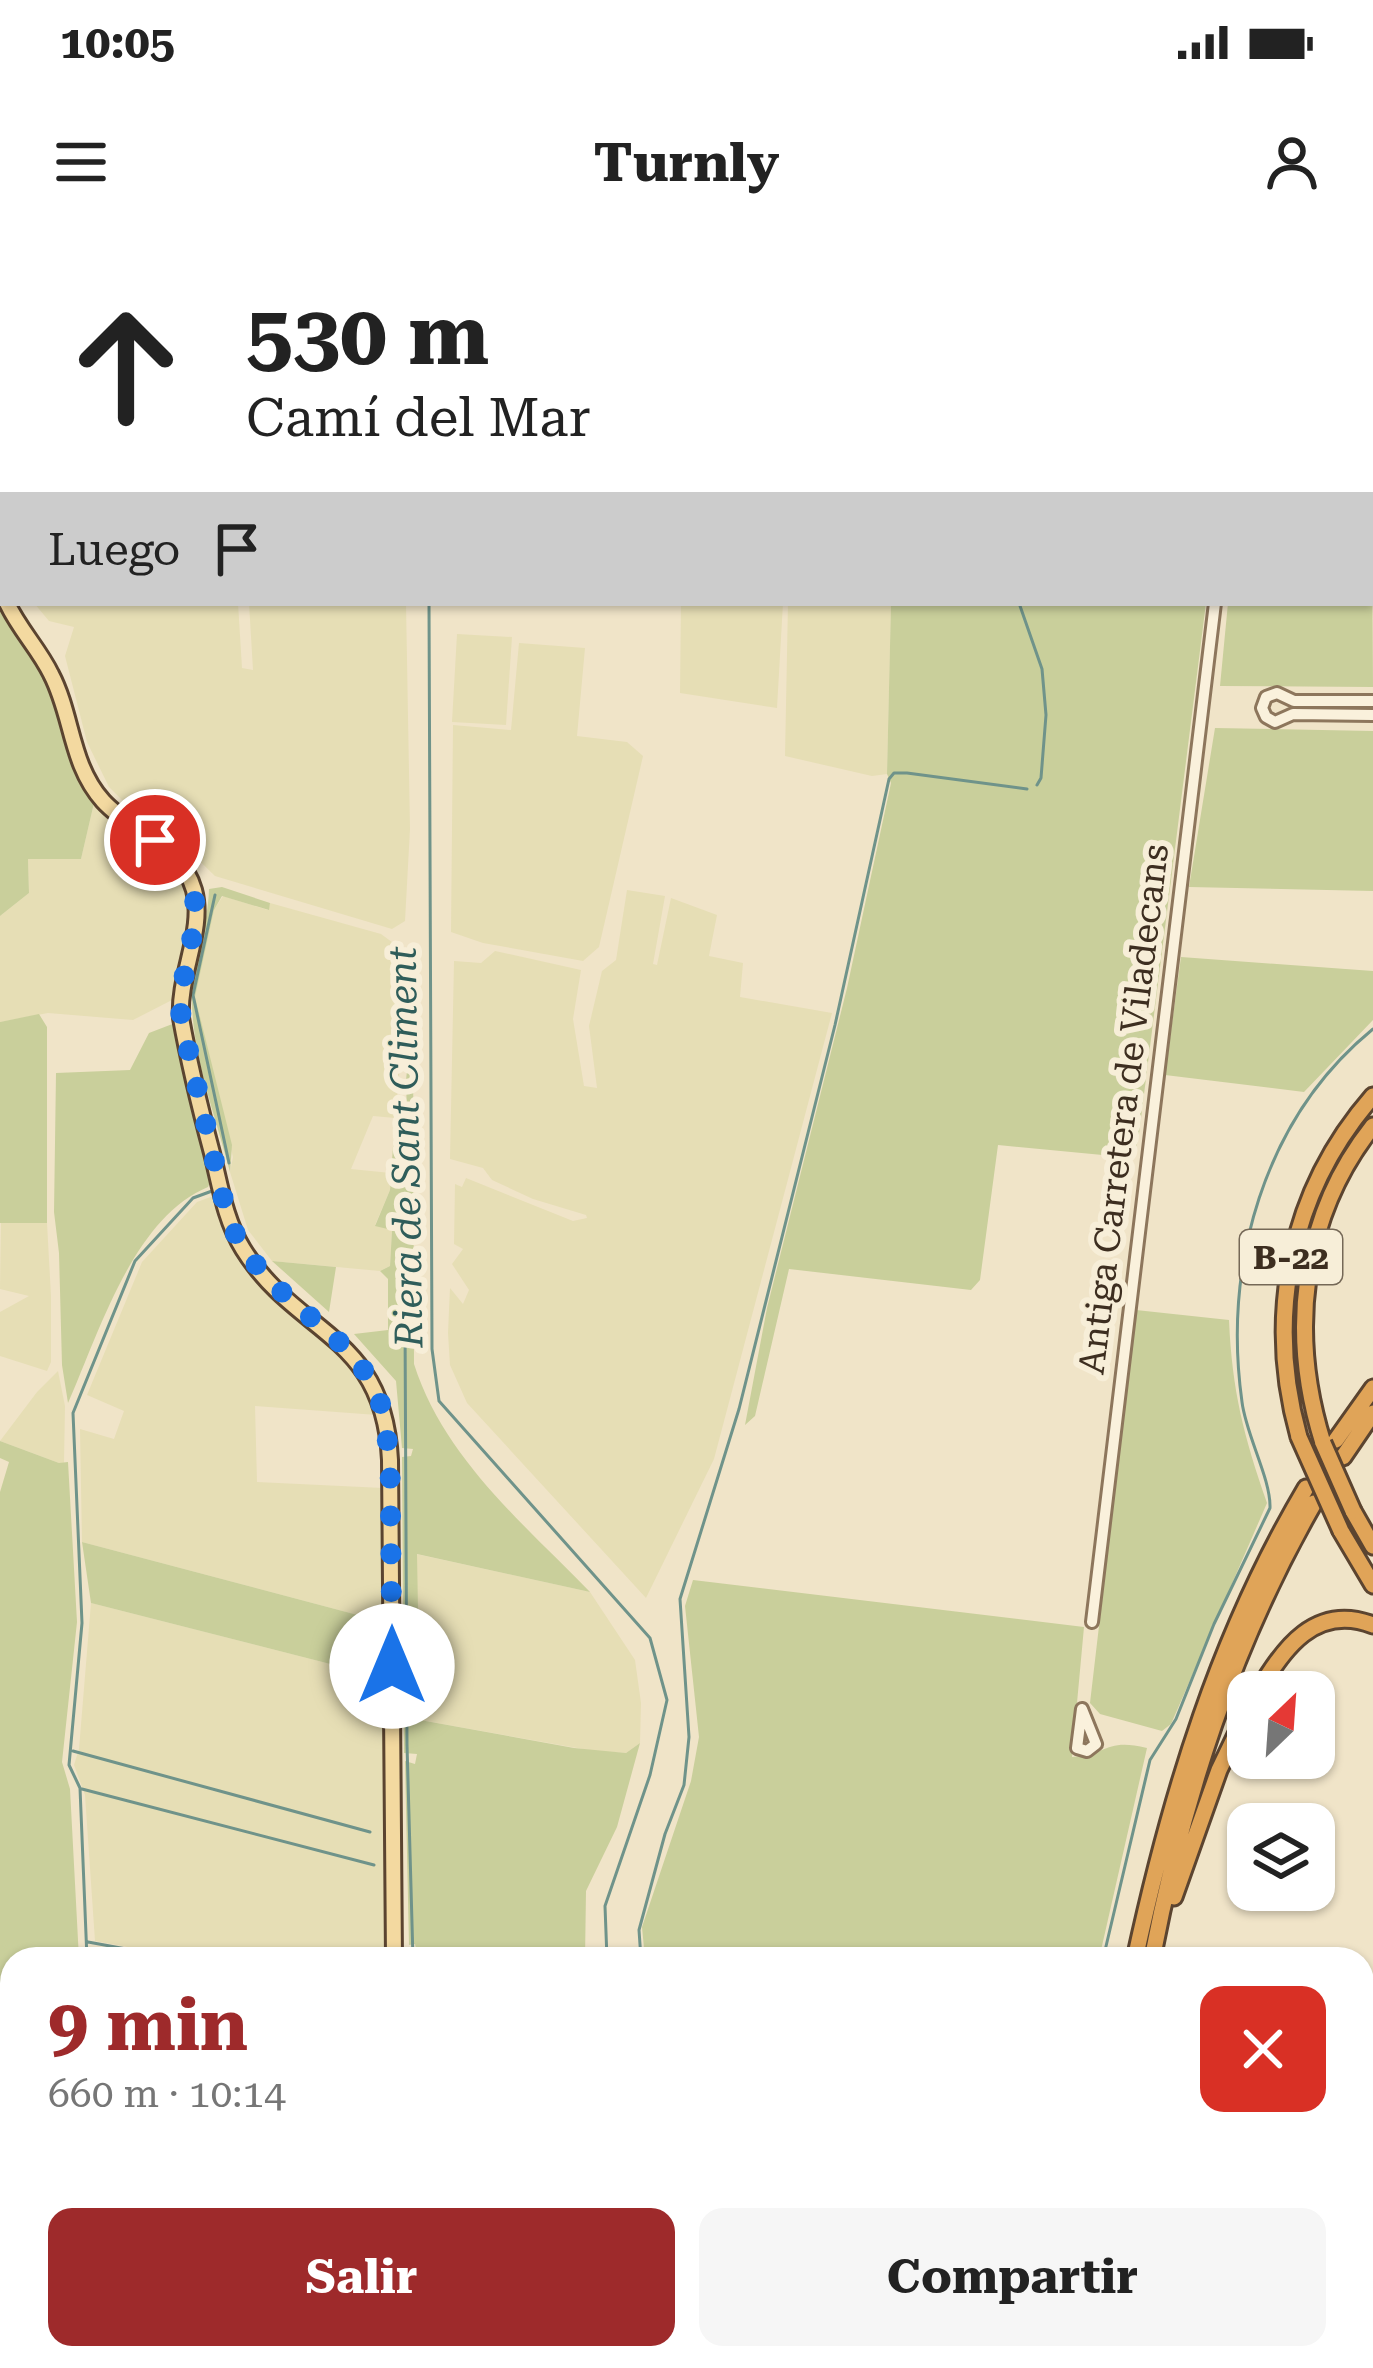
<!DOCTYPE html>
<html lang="es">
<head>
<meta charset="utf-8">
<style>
  body { margin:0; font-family:"Roboto Serif",serif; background:#f6f6f6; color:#222; height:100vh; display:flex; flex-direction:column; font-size:45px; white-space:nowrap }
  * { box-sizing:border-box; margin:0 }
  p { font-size:39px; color:#767676 }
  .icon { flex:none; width:66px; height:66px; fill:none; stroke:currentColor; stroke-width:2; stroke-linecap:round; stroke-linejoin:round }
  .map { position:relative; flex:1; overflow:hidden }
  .details { position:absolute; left:0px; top:1707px; width:1374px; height:423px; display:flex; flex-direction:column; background:#fff; border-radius:36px 36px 0 0; box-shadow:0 3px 9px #0004 }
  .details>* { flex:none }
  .top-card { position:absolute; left:0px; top:0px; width:1374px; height:366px; box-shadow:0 3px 9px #0004; background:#fff; color:#222; overflow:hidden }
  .needle { width:78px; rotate:25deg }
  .buttons { position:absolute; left:1227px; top:1431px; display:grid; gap:24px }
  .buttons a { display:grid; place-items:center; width:108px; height:108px; border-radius:24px; background:#fff; box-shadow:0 3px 9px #0004; font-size:60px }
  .pin { position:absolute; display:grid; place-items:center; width:102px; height:102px; color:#fff; margin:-51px; border:6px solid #fff; border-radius:50%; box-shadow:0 3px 12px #0007 }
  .me { position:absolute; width:132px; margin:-66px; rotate:0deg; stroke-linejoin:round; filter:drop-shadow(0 0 9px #0008) }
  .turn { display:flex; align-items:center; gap:42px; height:252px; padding:0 48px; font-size:54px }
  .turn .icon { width:156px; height:156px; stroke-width:2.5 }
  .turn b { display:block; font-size:84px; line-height:102px }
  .then { display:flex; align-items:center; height:114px; padding:0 48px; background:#0003; gap:24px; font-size:45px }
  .round { display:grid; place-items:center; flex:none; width:126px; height:126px; border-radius:24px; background:#f6f6f6 }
  .overview { display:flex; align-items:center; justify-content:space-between; height:204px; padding:0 48px }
  h1 { font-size:72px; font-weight:700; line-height:90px; color:#9e2a2b }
  .cta { display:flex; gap:24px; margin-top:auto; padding:24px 48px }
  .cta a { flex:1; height:138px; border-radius:24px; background:#9e2a2b; color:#fff; font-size:48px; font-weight:700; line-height:138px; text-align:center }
  .cta a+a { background:#f6f6f6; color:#222 }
  .status { display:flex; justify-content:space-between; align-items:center; height:84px; padding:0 60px; background:#fff; direction:ltr }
  .status svg { height:33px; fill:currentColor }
  header { display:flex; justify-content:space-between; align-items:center; height:156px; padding:0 48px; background:#fff; font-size:54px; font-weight:700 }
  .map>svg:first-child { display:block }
  .farmland { fill:#e6deb5 }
  .green { fill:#c9cf9b }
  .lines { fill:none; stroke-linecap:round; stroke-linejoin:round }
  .stream { stroke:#6f938a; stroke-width:3 }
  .minor-casing { stroke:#8d765c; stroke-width:16 }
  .major-casing { stroke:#5b4430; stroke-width:20 }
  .highway-casing { stroke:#5b4430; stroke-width:21 }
  .minor { stroke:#faf1dc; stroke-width:10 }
  .major { stroke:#f3d9a0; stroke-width:14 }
  .highway { stroke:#e0a458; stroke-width:15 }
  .highway-bridge-casing { stroke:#5b4430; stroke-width:21; stroke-linecap:butt }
  .highway-bridge { stroke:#e0a458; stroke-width:15 }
  .route { stroke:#1a73e8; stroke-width:21; stroke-dasharray:0 37.8 }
  .labels { text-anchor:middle; stroke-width:12; stroke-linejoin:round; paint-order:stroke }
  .shield { fill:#f7eed8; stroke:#756857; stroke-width:3 }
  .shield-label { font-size:33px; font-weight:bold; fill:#3d2e20 }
  .street-label { font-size:36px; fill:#3d2e20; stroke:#f7eed8 }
  .water-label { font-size:39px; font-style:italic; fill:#2f5d5a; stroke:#f7eed8 }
</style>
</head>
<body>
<div class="status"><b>10:05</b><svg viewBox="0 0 49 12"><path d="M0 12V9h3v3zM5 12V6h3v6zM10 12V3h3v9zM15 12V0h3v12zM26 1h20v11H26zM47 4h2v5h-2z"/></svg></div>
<header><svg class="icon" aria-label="menu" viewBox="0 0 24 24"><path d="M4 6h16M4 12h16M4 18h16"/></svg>Turnly<svg class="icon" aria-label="person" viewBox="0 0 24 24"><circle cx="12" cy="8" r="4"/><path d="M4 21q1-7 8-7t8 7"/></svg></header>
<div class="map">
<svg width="1373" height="2128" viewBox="0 0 1373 2128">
  <rect width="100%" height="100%" fill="#f0e4c8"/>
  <path class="farmland" d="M481,0H1085L1086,3H481Z
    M34,363H238L242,428L253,430L249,363H406L410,589L405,681L392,689L215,636L173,595L132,570L109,547L87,502L65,416L74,387L49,381Z
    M681,363H783L777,468L680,453Z
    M788,363H891L887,534L872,536L785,516Z
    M457,394L512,397L506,485L452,482Z
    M519,403L585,408L577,496L627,502L643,516L599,707L583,721L483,703L451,692L453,485L511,490Z
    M94,563L149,601L172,622L185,644L190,671L174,759L133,780L48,773L0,782V676L29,653L28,619H81Z
    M627,650L665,656L653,724L657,725L671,658L717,675L709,716L743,723L740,757L832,773L714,1219L646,1358L467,1163L450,1125L448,1093L450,1048L463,1064L469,1050L452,1024L463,1009L454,1004L455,944L462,947L466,938L573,981L587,978L586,975L533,959L492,940L483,928L450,919L454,721L481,723L495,711L581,730L573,779L584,846L597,848L589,786L602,731L616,720Z
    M223,656L268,670L270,663L381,694L400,708L394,802L402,806L395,878L373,876L351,929L391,933L390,950L375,985L392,989L390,1026L380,1031L272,1021L248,990L230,932L233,917L195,757L214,670Z
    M216,955L230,994L347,1117L373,1164L377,1175L255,1166L257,1242L383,1248L384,1382L82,1302L80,1189L114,1199L124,1171L87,1155L142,1022L197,962Z
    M1,981L47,983L51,1056V1122L47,1131L0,1116V1072L29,1056L0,1049Z
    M58,1131L65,1166L64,1223H59L0,1201L37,1152Z
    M416,1314L590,1352L635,1420L641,1463L640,1503L626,1513L594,1511L420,1480Z
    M91,1363L385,1438V1719H193L95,1701L85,1555L74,1525L79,1509Z"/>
  <path class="green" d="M1371,169L1373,447L1220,446L1228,363H1371Z
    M0,352L9,381L39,424L56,461L67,510L94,563L81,619H28L29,653L0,676Z
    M891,363H1206L1139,894L1134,918L998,905L980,1040L971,1050L789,1029L755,1176L745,1185L767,1068L847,748L891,543L887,534Z
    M1215,488L1373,491V651L1189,647Z
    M222,647L270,663L269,670L222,656L214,670L195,757L232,905L230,932C216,877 192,816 192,759C192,723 208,687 209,649Z
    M1181,717L1373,731V780L1304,852L1165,835Z
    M39,774L47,787V983H0V782Z
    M413,777L414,1124C444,1218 523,1283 590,1352L417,1314L420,1480L574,1508L626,1513L640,1503L617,1587L586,1651L585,1719H441L417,1714L415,1704L409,1705L405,1521L415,1524L417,1514L404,1513L402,1217L411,1216L413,1209L402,1208L396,1141L354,1094L388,1090V1039L380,1031L390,1026L392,990L375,986L390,950L395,878L407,875L406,840Z
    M175,783L212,938L208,947C133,978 99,1093 68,1163L62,1125L59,1013L54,972L56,833L130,830L149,793Z
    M272,1021L336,1027L329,1072Z
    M1136,1070L1229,1080C1232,1151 1244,1197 1267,1263L1171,1484L1162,1491L1100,1474L1090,1463Z
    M0,1201L59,1223L68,1222L77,1382L62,1522L70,1549L79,1719H12V1843L0,1840V1252L9,1222L0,1218Z
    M82,1302L384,1382L385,1438L91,1363Z
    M693,1340L1084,1387L1072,1517C1108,1515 1105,1498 1147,1508L1099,1719H645L642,1687L691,1541L699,1497L685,1366Z
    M1362,2109L1373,2110V2128H1073L1075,2118H1362Z
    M87,2118H257L302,2128H87Z
    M371,2118H612V2128H369Z
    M661,2118H1036L1034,2128H661Z"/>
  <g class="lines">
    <path class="stream" d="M434,0V3
      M1098,0V3
      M429,363L432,1109L439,1161L650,1398L667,1460L650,1535L605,1666L607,1719
      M1019,363L1042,429L1046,475L1041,538L1037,545
      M215,655L193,755L229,923
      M405,1079L407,1505L413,1719
      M73,1511L370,1592
      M82,1549L374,1625
      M88,1702L181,1719
      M87,1719L80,1548L69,1525L82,1383L73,1173L135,1021L193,958L212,951
      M641,1719L639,1690L665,1594L684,1545L689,1497L680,1359L739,1169L835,785L889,539L894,533H907L1027,549
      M1103,1719L1150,1520L1176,1479L1214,1384L1270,1268C1271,1239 1246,1195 1242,1162C1223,1026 1263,879 1373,789
      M0,1847L12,1849
      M0,1907L12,1910
      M637,2118V2128
      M658,2118V2128
      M1184,2118L1244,2125L1373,2122
      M365,2128L367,2118"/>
    <g class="minor-casing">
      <path id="minor" d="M1373,461H1294L1277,453L1266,457L1262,468L1266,477L1275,482L1293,474L1373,475
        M1092,1382L1215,363
        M1082,1469L1096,1504L1087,1511L1077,1508Z"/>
    </g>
    <g class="major-casing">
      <path id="major" d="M356,0L370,3
        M1371,160H1373
        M0,340L3,351
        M7,363C19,389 39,409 51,434C73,476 70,524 103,561C133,594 181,604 194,650C205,690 178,735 181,778C189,823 200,868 212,913C220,945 225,980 243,1009C297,1096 384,1093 390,1220L394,1719
        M349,2128L351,2118"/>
    </g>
    <g class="highway-casing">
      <path id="highway" d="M1299,1197C1265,1076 1290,951 1373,856
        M1336,1200L1373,1148
        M1323,1203C1289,1095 1300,978 1373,886
        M1343,1217L1373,1173
        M1353,1271L1373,1306
        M1341,1291L1373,1345
        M1258,1452C1283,1408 1316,1363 1373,1385
        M1174,1657L1219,1530L1248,1470
        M1135,1719C1171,1553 1219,1395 1306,1248
        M1152,1719C1183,1558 1232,1406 1314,1263
        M1047,2128L1049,2118
        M1062,2128L1064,2118"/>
    </g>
    <use href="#minor" class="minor"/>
    <use href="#major" class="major"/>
    <use href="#highway" class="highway"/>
    <g class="highway-bridge-casing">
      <path id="highway-bridge" d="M1299,1197L1341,1291
        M1323,1203L1353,1271"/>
    </g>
    <use href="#highway-bridge" class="highway-bridge"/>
  </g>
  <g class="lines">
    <path class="route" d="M155,600C229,653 177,708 181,778L224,962L238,1001L267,1039L353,1114L374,1146L383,1170L390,1220L392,1426"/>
  </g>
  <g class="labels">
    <rect class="shield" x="1240" y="990" width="102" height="54" rx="9"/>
    <g class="shield-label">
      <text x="1291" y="1029">B-22</text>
    </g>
    <g class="street-label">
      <text transform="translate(1123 869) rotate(-83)" y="13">Antiga Carretera de Viladecans</text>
    </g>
    <g class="water-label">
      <text transform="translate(405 907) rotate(-91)" y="14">Riera de Sant Climent</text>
    </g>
  </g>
</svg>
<div class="buttons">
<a><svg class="needle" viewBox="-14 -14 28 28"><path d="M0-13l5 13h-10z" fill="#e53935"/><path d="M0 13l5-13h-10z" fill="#767676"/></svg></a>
<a><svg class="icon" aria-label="layers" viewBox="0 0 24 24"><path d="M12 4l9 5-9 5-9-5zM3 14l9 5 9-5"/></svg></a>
</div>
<div class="pin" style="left:155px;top:600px;background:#d93025"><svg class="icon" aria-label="arrive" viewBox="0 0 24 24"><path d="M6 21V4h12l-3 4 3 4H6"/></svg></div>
<svg class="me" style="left:392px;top:1426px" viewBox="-20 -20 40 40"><circle r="19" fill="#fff"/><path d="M0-13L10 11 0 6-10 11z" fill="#1a73e8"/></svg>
<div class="top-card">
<div class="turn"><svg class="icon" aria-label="ahead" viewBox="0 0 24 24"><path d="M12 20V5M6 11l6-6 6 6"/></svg><div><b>530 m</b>Camí del Mar</div></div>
<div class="then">Luego<svg class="icon" aria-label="arrive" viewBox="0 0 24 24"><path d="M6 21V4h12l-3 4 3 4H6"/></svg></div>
</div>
<section class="details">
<div class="overview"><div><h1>9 min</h1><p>660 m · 10:14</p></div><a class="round" style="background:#d93025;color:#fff"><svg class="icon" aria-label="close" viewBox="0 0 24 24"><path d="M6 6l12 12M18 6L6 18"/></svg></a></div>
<div class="cta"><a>Salir</a><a>Compartir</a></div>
</section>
</div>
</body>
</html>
